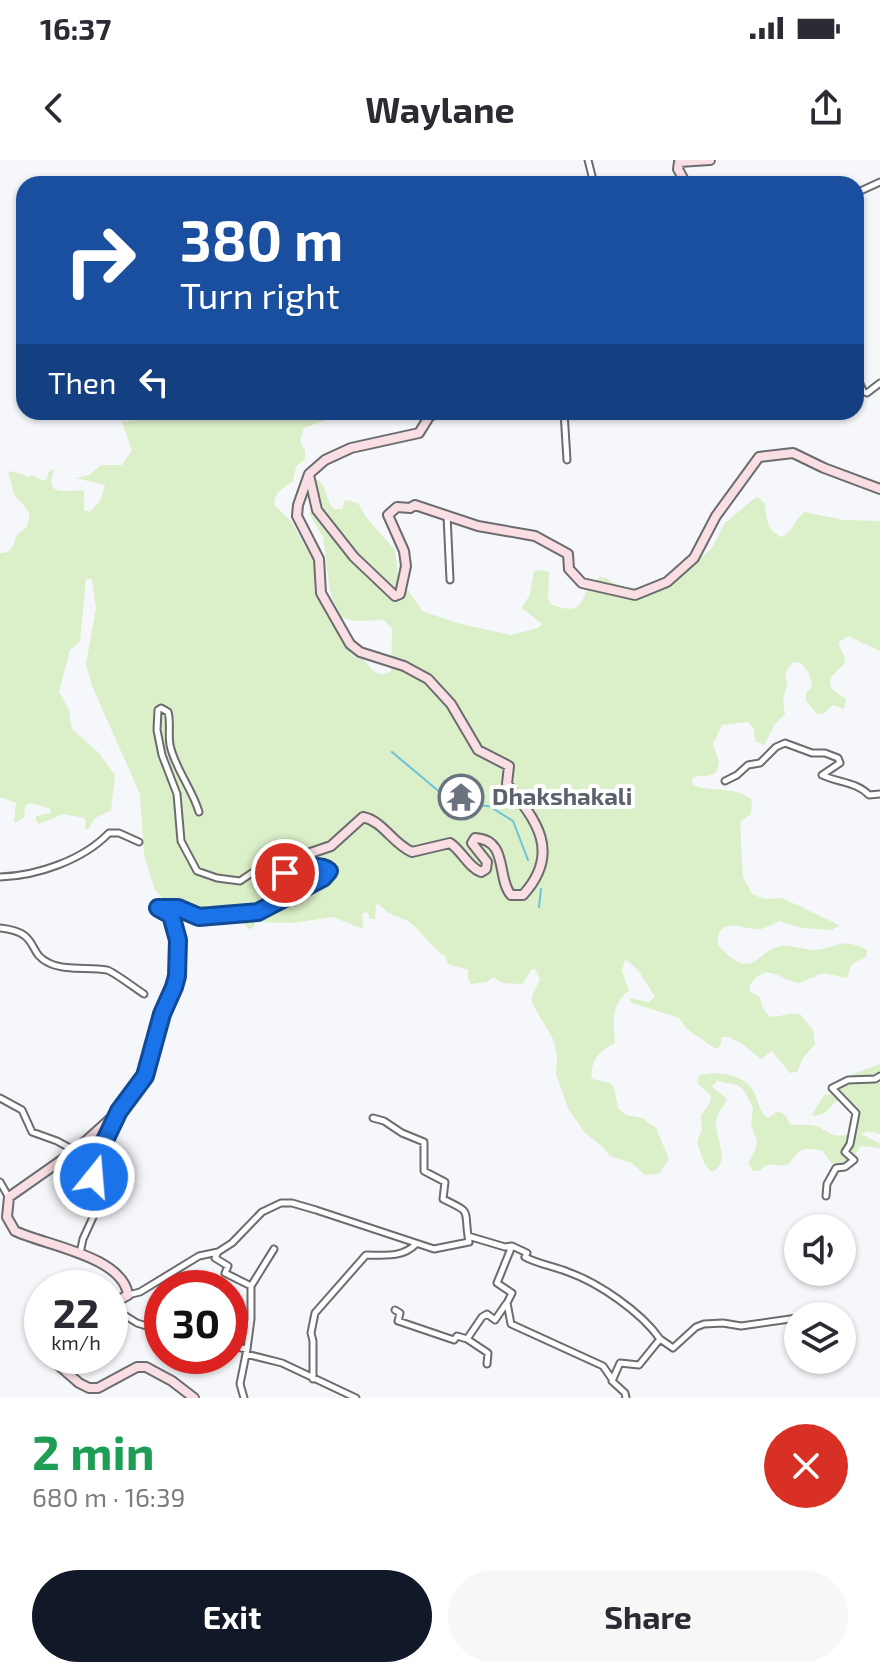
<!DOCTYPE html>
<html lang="en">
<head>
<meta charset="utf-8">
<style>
  body { margin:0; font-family:"Exo 2",sans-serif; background:#f7f7f7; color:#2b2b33; height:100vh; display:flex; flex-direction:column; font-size:30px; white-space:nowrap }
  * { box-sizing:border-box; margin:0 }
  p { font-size:26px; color:#7c7c81 }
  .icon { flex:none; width:44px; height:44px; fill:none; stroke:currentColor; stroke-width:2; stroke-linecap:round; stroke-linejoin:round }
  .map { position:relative; height:1238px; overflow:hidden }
  .sheet { display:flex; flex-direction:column; background:#fff; flex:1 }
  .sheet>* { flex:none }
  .banner { position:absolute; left:16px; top:16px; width:848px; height:244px; border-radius:24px; box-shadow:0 2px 6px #0004; background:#1a4fa0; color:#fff; overflow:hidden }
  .fabs { position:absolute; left:784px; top:1054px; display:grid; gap:16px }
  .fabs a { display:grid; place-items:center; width:72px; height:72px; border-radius:50%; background:#fff; box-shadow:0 2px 6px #0004; font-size:40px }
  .speed { position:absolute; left:24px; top:1110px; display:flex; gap:16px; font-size:40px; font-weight:700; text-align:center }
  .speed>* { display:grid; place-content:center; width:104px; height:104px; border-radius:50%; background:#fff; box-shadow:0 2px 6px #0004; line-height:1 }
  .speed small { font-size:20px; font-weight:400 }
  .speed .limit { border:12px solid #d22; background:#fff; color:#111 }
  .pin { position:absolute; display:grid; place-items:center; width:68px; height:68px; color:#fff; margin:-34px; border:4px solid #fff; border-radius:50%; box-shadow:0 2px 8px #0007 }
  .me { position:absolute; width:88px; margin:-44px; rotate:17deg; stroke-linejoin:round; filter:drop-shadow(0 0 6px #0008) }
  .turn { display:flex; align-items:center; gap:28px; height:168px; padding:0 32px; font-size:36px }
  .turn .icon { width:104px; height:104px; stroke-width:2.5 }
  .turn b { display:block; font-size:56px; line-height:68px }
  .then { display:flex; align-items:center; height:76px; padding:0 32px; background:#0003; gap:16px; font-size:30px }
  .round { display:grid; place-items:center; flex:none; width:84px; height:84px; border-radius:42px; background:#f7f7f7 }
  .head { display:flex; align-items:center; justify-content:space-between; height:136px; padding:0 32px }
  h1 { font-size:48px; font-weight:700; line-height:60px; color:#1e9e55 }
  .primary-button { display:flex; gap:16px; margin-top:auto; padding:16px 32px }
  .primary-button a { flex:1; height:92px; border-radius:48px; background:#111827; color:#fff; font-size:32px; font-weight:700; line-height:92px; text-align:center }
  .primary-button a+a { background:#f7f7f7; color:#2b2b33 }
  .status { display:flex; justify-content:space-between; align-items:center; height:56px; padding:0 40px; background:#fff; direction:ltr }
  .status svg { height:22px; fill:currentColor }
  header { display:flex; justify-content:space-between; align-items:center; height:104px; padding:0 32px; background:#fff; font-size:36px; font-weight:700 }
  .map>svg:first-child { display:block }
  .green { fill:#dbefc8 }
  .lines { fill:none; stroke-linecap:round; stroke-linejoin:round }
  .stream { stroke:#6ac4d9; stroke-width:2 }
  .street-casing { stroke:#6b6c6f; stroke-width:9 }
  .secondary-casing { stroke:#6b6c6f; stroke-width:12 }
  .street { stroke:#fff; stroke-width:5 }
  .secondary { stroke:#f9dee4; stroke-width:8 }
  .route-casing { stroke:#114b97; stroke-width:20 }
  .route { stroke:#1a73e8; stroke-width:14 }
  .labels { text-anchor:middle; stroke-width:8; stroke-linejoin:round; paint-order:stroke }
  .worship-label { font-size:24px; font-weight:bold; fill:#5b616d; stroke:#fff; text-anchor:start }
</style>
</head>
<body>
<div class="status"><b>16:37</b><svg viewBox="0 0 49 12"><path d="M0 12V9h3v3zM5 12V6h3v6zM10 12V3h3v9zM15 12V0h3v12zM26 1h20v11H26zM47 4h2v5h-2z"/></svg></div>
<header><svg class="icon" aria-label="back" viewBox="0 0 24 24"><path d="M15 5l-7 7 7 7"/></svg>Waylane<svg class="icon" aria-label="share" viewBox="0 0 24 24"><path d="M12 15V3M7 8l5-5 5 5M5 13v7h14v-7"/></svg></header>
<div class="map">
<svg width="880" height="1238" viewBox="0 0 880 1238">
  <rect width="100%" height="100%" fill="#f6f7fa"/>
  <path class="green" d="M150,252H332L326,260L304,268L300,281L305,291V299L296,307L293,321L279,331L274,340L275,346L291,361L315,404L314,431L344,484L354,497L364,500L373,511L383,515L391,511L392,469L384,460L355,461L340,457L330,431L323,377L310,355L316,319C327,324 325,340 334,349H342L345,340L358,343L366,357L395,390L398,415L422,451L457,463L511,475L538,468L542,464L522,448L530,434L534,411L540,410L549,412L548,438L551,444C592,461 576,429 600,417L606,418L619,426L651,430L676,420L712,388L725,363L755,338L758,337L765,344C766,359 767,370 781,377C794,373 794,358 805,352L843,360L880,361V491L848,476L839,482C839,490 844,492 845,499C845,510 826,513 831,527C833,531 842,536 846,539L844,549L833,545L823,554H817L806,541V533L812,527L810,515L801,503L793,502L785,513L787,526L783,540L785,554L775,564L764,585L755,581L754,569L748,562L722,565L713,584L719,602L717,611C710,619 700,613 692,619L693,625C712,633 736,625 752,640L751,654L740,662L743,717L752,734L764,739L782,738L839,765L832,770L802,768L779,761C772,764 767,768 760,769C744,770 716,754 718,785C755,825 754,790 782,786C793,785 803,790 814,790C837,789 840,776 867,790L866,797L852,804L847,818L823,813L799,823C778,820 767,800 750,825V832L759,836C769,869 775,852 800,854L813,870L815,884L803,898L797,912L790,913L772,891L761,899L741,883L729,877H722L720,887L716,889L687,869L679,858L632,843L629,838L649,842L655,837C647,825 638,805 625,800L622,811L629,831C611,843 613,862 615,883C600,890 589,902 592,919L610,923L614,928L618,948L626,955L642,958L656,968L669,999L659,1014L645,1015L632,1003L610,996L603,987L585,973L568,948L556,914L557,896L554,881L532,843V836L540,819L535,809H532L522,824L502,823L493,817L487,822L471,824L468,819V810L448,804L445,796C435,791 421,772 412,764C401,755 391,759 379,744L376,745L375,759H370L367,752L362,754L363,769L333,757L293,763L256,762L251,770L226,750L208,745L196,752L164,740L155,730L152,721L144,694L140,634L92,526L86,504L96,448L92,419H86L80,481L70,490L59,532L69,550L72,569L99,593L115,615L111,650L95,658L88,670L85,668L86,661L84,658L63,654L39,664L36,661V656L50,653L51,649L31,643L25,646L24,658L14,663L16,643L0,637V393C12,393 12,387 16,377C19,371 25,371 28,364C33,350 22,345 16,337C12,332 11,319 8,313L13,311L28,317L32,315L43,321L47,319L49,311L54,309L51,322L53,328C62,334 74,329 84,331V350L90,352L100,341L105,325L76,318L89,315L101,305H122L132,290L122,262L141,259Z
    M880,904V974L868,971L861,974L879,983L880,988L861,986L854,996L840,1005L831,1003L823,991C800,986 801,989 788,1005C776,1007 770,1000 759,1011H753L748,1003L756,988L757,980L751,966L753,948L743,929L737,925L717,921L712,927L727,939C724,949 716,952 716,963C716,980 731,1002 712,1012L705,1005L697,982L702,969L701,955L710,943L711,936L697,923L699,916C715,910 743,914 753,930C758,940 759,952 768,958L778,951L785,955L790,964C798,966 803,964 810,965C828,966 827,982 854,973L857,967L850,943L836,941L825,953L814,956L812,954L824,935L837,933L848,916Z"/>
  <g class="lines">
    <path class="stream" d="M392,592L442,634L462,645L489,646L513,661L528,700
      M539,747L541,729"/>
    <g class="street-casing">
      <path id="street" d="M588,0L594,24
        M856,33L880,22
        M856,214L863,231L867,233L880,223
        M564,252L567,300
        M447,355L450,420
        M725,621L737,615L748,605L760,603L776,587L785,583L812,593H825L838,598L840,603L822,615C839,623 857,622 869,635L880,634
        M199,652C192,628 175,609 170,585C168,574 171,562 168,552L161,548L158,550L157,570L162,595L177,634L181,681L197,711L217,718L240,721L268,702H284
        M0,717C37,716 83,700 109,673H119L139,682
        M0,768C41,772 26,793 49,803C66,811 88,807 107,810C114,812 136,829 144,834
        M0,938L22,950L32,972L57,981L90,999H96
        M373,958L384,961L402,973L424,982V1011L445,1022L443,1039C472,1053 464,1048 468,1076
        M0,1022L8,1036
        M826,1036L827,1024L836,1008L845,1007L854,1000L845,992L850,984L856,953L832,928L848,920L875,919L880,916
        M512,1086L497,1123L512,1133L507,1143L511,1164L603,1206L612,1219
        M218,1092L215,1098L228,1106L225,1113L251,1126V1159L247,1189
        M80,1093L83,1079L100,1042L93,1009L96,999L116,957
        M251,1126L274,1089
        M128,1135L140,1132L199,1096L218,1092L232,1083L262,1052L281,1043H292L316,1050L434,1089L469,1082L468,1076L505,1087L512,1086L527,1093L525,1097C538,1104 553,1106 568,1112C599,1123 641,1152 660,1179L639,1205L620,1203L612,1221L625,1233L626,1238
        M110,1146L137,1163L162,1171
        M395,1150L400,1153L398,1161L454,1180L457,1176L467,1179
        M660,1179L673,1188L696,1167L704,1164L723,1163L741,1166L797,1158
        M230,1186L247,1189L240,1224L244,1238
        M246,1194L282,1203L356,1238
        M487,1204L488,1193L467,1179L482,1157L487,1154L495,1160L506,1144
        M313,1219V1181L311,1173L315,1153L366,1095C385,1095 402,1098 416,1084"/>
    </g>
    <g class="secondary-casing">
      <path id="secondary" d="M686,24L678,9L679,2L710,0
        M309,315L317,350L354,397L395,436L400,434L406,406L404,391L388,355L397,347L410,348L415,345L478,366L535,376L568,394L569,409L582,423L635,435L667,422L694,398L716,356L759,297L793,293L824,308L880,329
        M158,748L180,749L199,757L258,752L287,738L329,712L328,708C313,705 298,709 284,713L280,709L284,702L331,686L363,657C383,661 393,684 412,692L450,683C462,691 468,707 481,712L486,709L487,702L472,683L475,678C509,680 496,717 511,735H523C562,692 536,660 507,624L509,606L478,590L451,544L428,519L404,506L360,492L350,484L321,433L319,399L297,356L298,345L309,314L325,300L351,288L419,273L429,257L437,252
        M110,1142L119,1140L128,1135C123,1096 44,1085 15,1071L7,1057L9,1037L76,990L119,951L145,916L162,854L177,816L178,780L171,755L160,749
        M42,1181V1186
        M48,1196L79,1223L89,1228H98L137,1207H146L172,1221L194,1238"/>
    </g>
    <use href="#street" class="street"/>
    <use href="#secondary" class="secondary"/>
  </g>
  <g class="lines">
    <g class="route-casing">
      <path id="route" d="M94,1017L96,999L119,951L145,916L162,854L174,827L177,816L178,780L171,755L158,748H178L199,757L258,752L323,718L329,711C319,703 297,708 285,713"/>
    </g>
    <use href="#route" class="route"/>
  </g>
  <defs>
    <g id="temple-ring" transform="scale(2.3)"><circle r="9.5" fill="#fff" stroke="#6b7280" stroke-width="1.5"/><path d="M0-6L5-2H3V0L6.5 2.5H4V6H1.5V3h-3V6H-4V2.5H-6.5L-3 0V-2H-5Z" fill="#6b7280"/></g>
  </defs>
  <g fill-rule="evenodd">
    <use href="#temple-ring" x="461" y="637"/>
  </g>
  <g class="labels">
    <g class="worship-label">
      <text x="492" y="645">Dhakshakali</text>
    </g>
  </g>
</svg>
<div class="fabs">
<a><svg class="icon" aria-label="sound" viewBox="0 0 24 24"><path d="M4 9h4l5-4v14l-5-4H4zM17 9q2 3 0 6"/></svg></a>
<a><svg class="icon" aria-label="layers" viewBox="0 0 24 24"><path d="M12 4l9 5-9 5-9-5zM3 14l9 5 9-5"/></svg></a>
</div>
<div class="speed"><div>22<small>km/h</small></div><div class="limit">30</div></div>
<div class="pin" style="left:285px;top:713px;background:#d93025"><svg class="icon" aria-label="arrive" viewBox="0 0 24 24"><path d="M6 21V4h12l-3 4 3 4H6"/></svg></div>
<svg class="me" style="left:94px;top:1017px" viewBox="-20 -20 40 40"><circle r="17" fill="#1a73e8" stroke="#fff" stroke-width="3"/><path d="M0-11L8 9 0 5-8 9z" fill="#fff"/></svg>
<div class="banner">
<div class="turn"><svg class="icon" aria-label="right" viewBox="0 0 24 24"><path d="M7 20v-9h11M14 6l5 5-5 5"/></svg><div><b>380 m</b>Turn right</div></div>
<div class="then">Then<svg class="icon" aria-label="left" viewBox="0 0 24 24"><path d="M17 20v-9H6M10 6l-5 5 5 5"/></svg></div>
</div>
</div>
<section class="sheet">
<div class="head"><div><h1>2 min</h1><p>680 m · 16:39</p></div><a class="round" style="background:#d93025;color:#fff"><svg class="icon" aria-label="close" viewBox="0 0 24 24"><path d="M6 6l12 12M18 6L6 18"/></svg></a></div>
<div class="primary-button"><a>Exit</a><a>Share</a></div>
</section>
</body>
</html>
